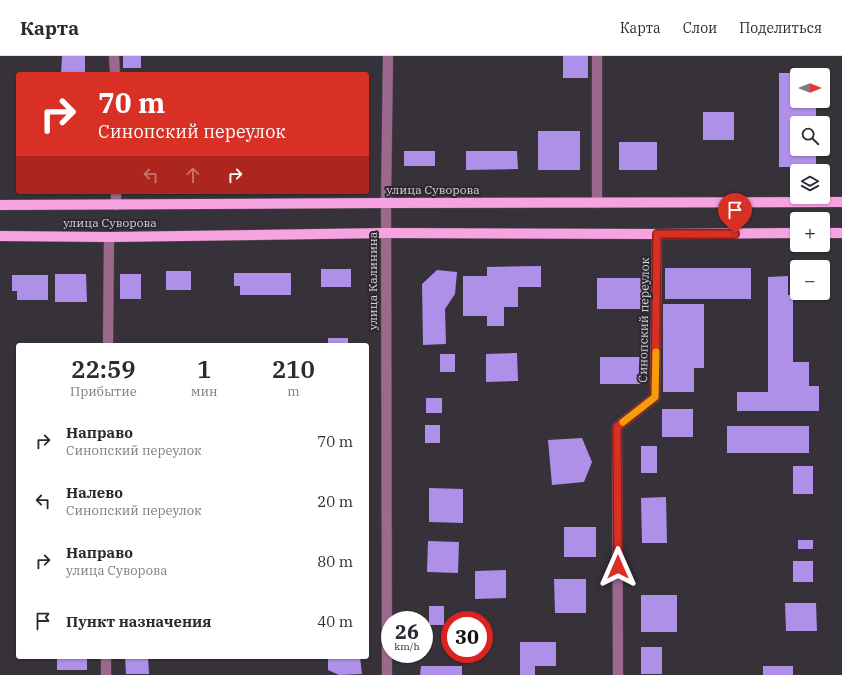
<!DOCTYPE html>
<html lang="ru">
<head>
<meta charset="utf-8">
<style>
  body { margin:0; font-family:"IBM Plex Serif",serif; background:#f2f2f3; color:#2b2b33; height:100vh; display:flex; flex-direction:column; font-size:15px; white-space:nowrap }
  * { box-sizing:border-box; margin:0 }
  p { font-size:13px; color:#7c7c81 }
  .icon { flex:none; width:22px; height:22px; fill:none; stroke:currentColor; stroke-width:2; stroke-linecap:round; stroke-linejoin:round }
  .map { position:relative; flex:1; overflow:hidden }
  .sheet { position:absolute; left:16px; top:287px; width:353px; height:316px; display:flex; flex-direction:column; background:#fff; border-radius:4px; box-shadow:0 1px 3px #0004 }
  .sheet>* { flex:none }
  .hud { position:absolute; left:16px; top:16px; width:353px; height:122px; border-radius:4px; box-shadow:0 1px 3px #0004; background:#d93025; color:#fff; overflow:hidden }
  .needle { width:26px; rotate:90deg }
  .controls { position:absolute; left:790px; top:12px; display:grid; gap:8px }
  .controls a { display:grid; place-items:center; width:40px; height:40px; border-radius:4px; background:#fff; box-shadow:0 1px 3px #0004; font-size:20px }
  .speed { position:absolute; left:381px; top:555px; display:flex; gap:8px; font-size:20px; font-weight:700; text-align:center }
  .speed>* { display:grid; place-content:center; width:52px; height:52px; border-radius:50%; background:#fff; box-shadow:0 1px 3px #0004; line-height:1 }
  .speed small { font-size:10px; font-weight:400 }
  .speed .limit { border:6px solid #d22; background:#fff; color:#111 }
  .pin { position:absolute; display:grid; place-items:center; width:34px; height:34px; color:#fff; margin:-41px -17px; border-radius:50% 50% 50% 0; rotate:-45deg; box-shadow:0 0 4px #0007 }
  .pin .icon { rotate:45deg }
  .me { position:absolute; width:44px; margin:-22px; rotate:0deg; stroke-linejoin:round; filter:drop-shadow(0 0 3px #0008) }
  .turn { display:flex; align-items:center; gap:14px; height:84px; padding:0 16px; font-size:18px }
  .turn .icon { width:52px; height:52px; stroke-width:2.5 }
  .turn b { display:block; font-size:28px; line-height:34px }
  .lanes { display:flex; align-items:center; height:38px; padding:0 16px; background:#0003; justify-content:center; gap:20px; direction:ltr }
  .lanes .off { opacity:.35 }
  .eta { display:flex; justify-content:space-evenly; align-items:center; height:68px; text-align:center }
  .eta b { font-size:24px; font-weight:600; line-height:28px }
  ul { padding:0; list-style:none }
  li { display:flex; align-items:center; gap:12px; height:60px; padding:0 16px }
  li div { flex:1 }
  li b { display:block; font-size:15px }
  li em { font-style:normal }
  header { display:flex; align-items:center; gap:24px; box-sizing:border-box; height:56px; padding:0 20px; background:#fff; border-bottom:1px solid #e1e1e2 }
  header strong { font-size:19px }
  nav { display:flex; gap:22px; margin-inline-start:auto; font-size:14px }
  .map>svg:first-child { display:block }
  .building { fill:#ae90e8 }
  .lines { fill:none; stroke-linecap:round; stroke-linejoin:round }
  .minor-casing { stroke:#544e56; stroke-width:11 }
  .major-casing { stroke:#544e56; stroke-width:11 }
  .minor { stroke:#9c688e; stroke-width:10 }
  .major { stroke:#f7a2e1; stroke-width:10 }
  .route-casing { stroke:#8d1f18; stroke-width:10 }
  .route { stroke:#d93025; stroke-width:7 }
  .slow { stroke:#f59e0b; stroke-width:7 }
  .labels { text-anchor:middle; stroke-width:4; stroke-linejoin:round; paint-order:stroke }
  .street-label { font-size:12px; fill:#d7d3d8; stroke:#2d272f }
</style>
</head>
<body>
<header>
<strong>Карта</strong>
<nav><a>Карта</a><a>Слои</a><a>Поделиться</a></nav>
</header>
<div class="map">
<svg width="842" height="619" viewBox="0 0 842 619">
  <rect width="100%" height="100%" fill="#373139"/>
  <path class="building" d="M62,0H85V18H61Z
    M123,0H141V12H123Z
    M563,0H588V22H563Z
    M779,17H816V19H797V45H816V67H797V93H816V111H779Z
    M367,22H369V50H367Z
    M703,56H734V84H703Z
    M538,75H580V114H538Z
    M619,86H657V114H619Z
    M404,95H435V110H404Z
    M466,95H517L518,113L466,114Z
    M541,210V231H518V251H504V270H487V260H463V220H487V211Z
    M665,212H751V243H665Z
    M321,213H351V231H321Z
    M437,214L457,216L455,238L445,253L446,288L423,289L422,228Z
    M166,215H191V234H166Z
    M234,217H291V239H240V230H234Z
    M55,218H86L87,246H55Z
    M120,218H141V243H120Z
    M12,219H48V244H17V235H12Z
    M788,220V239H793V306H809V330H819V355H737V336H768V221Z
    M597,222H643V253H597Z
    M663,248H704V312H694V336H663Z
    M328,282H348V289H328Z
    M517,297L518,325L486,326V298Z
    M440,298H455V316H440Z
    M600,301H642V328H600Z
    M426,342H442V357H426Z
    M662,353H693V381H662Z
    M425,369H440V387H425Z
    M727,370H809V397H727Z
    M582,382L592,406L584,426L552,429L548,384Z
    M641,390H657V417H641Z
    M793,410H813V438H793Z
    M429,432L463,433V467L429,466Z
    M666,441L667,487H642L641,442Z
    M564,471H596V501H564Z
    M798,484H813V493H798Z
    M428,485L459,486L458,517L427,516Z
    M793,505H813V526H793Z
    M506,514V542L475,543V515Z
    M554,523H586V557H555Z
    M641,539H677V576H641Z
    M785,547H816L817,575H786Z
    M429,550H444V569H429Z
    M520,586H556V610H535V619H520Z
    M641,591H662V618H641Z
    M57,601H87V614H57Z
    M125,601H148L149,618H126Z
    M328,601H360L362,618L339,619L328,614Z
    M421,610H462V619H420Z
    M763,610H793V619H763Z"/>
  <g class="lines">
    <g class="minor-casing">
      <path id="minor" d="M114,0L115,18
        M597,0V147
        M116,149V136
        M108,289L109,181
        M106,619V601
        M387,619L386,147L388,0
        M618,619L617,371L655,341L657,178"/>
    </g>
    <g class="major-casing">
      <path id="major" d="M0,149L386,147L842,146
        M823,177H842
        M0,180L109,181L386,177L657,178L797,177"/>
    </g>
    <use href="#minor" class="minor"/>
    <use href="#major" class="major"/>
  </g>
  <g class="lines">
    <g class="route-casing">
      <path id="route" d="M618,511L617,371L655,341L657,178H735"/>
    </g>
    <use href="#route" class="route"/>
    <path class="slow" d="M623,366L655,341L656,296"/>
  </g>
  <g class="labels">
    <g class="street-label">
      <text x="433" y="138">улица Суворова</text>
      <text x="110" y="171">улица Суворова</text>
      <text transform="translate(373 225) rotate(-90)" y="4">улица Калинина</text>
      <text transform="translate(644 264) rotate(-89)" y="4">Синопский переулок</text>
    </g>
  </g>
</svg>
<div class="controls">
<a><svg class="needle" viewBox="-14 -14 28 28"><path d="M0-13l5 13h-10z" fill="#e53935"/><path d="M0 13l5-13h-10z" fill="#7c7c81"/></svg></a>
<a><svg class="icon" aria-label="search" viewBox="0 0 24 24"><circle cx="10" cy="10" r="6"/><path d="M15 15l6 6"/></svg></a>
<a><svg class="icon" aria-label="layers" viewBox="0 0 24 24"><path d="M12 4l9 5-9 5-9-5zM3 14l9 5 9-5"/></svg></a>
<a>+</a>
<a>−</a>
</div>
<div class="speed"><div>26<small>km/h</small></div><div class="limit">30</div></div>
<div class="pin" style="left:735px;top:178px;background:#d93025"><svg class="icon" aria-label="arrive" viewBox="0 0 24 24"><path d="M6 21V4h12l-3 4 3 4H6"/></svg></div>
<svg class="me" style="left:618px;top:511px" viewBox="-20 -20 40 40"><path d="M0-17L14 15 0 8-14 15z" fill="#d93025" stroke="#fff" stroke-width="4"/></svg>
<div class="hud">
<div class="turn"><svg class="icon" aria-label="right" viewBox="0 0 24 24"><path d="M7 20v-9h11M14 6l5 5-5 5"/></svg><div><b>70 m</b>Синопский переулок</div></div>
<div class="lanes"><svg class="icon off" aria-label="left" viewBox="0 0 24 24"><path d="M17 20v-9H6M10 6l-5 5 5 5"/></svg><svg class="icon off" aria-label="ahead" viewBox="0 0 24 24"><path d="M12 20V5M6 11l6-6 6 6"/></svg><svg class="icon" aria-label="right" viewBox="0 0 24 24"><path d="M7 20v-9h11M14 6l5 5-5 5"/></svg></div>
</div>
<section class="sheet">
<div class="eta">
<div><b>22:59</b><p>Прибытие</p></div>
<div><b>1</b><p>мин</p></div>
<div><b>210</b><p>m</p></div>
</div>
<ul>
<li><svg class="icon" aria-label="right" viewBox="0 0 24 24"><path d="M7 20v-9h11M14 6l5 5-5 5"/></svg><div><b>Направо</b><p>Синопский переулок</p></div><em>70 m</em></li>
<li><svg class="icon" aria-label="left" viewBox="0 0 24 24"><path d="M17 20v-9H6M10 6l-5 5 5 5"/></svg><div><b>Налево</b><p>Синопский переулок</p></div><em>20 m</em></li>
<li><svg class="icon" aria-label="right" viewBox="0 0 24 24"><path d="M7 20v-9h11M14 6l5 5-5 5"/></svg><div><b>Направо</b><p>улица Суворова</p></div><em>80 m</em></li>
<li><svg class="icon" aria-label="arrive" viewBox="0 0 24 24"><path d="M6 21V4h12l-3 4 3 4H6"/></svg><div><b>Пункт назначения</b></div><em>40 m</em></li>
</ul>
</section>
</div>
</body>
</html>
